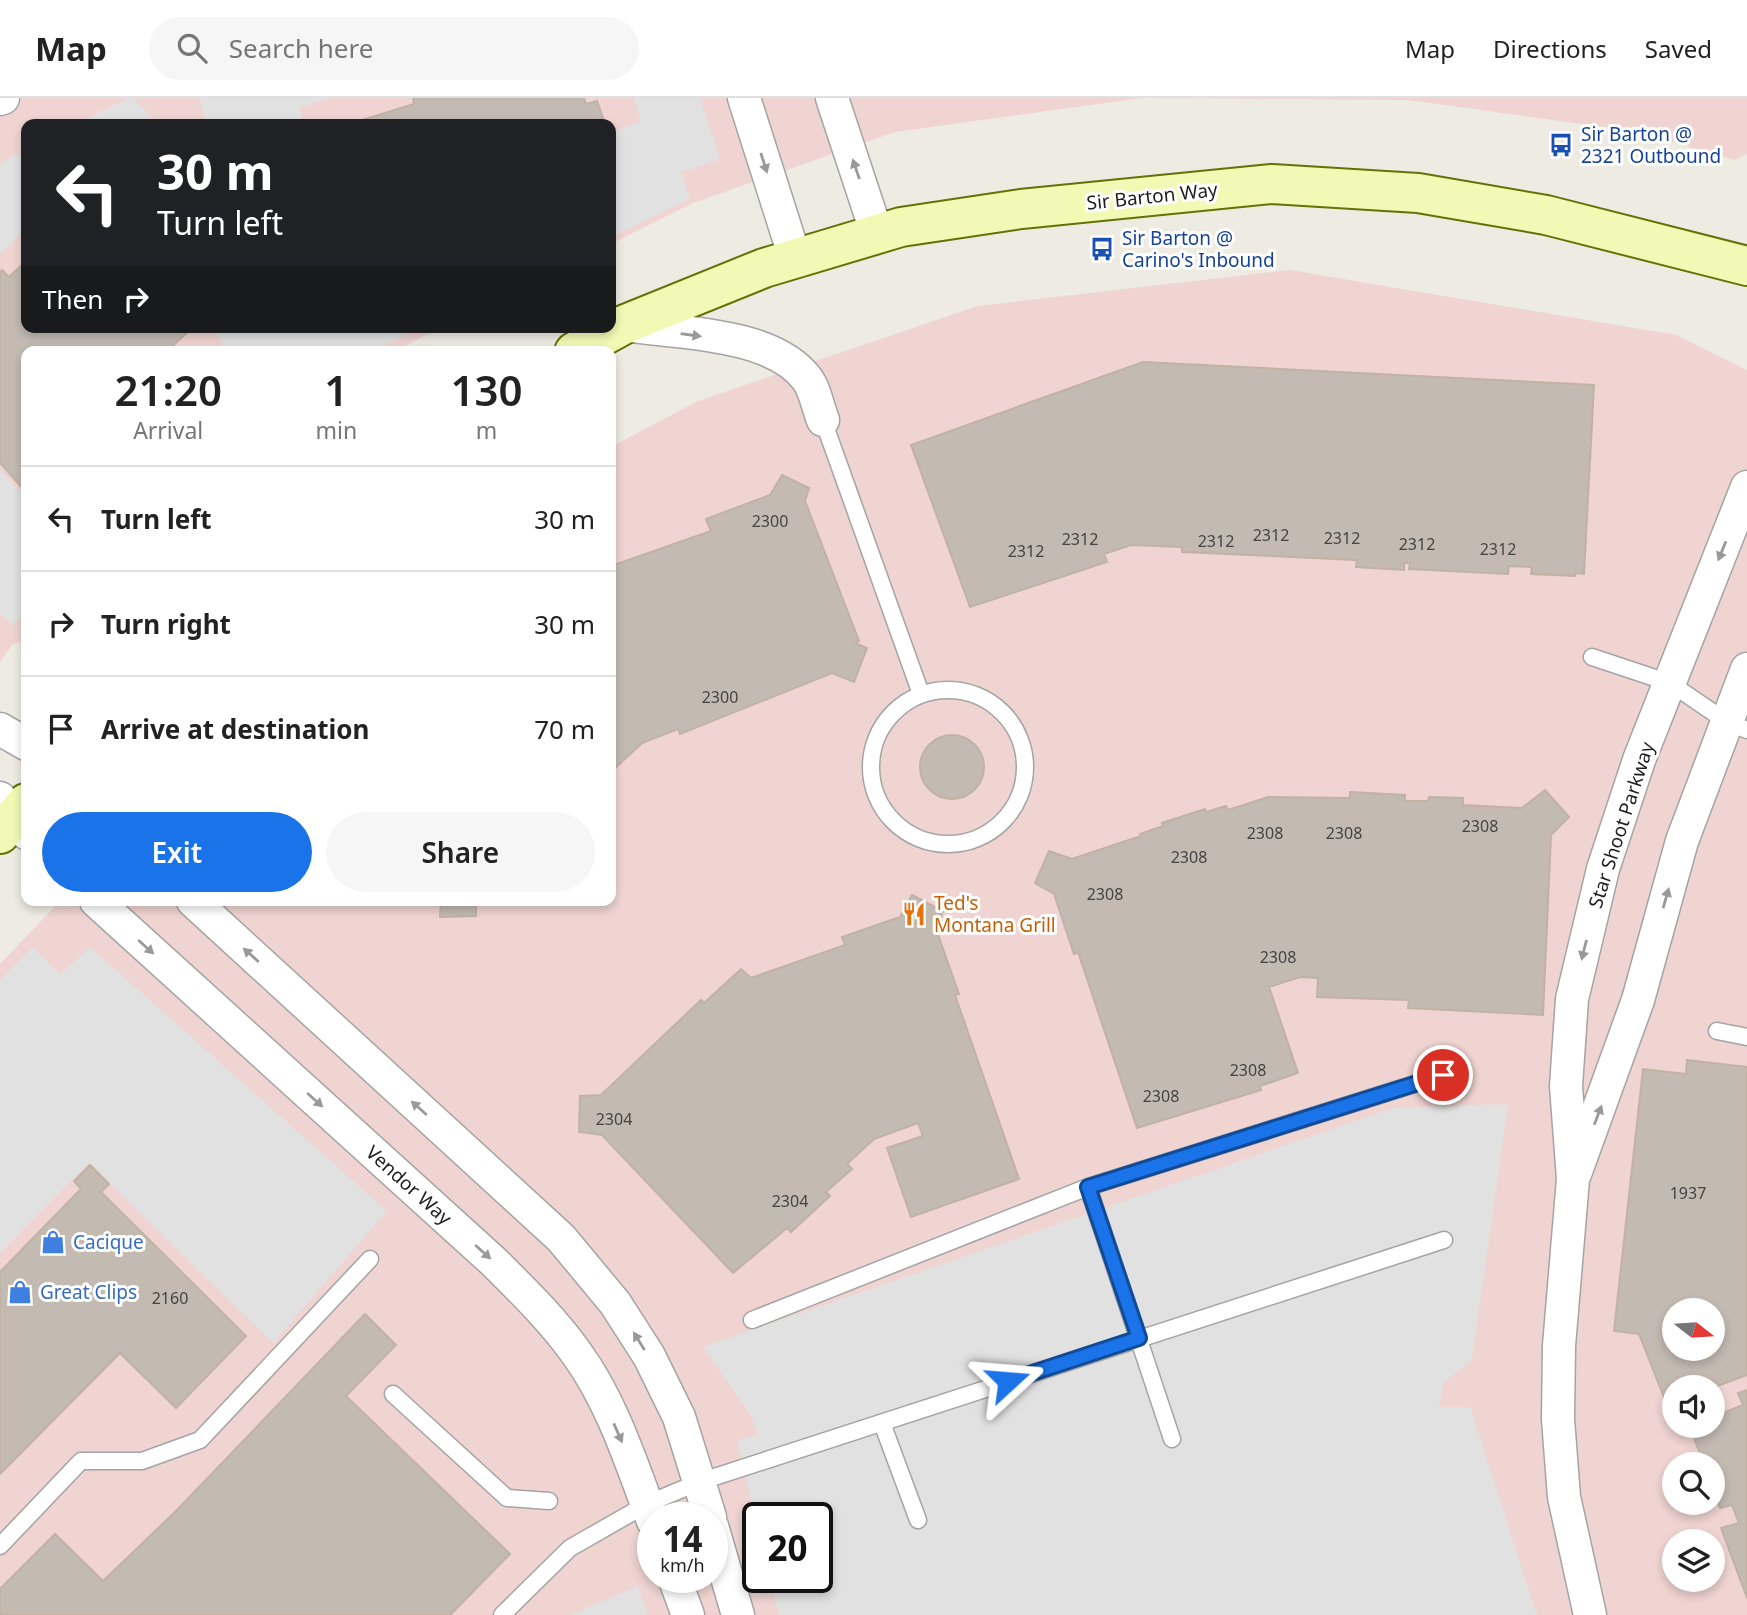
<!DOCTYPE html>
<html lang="en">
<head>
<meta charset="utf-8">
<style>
  body { margin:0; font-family:"Noto Sans",sans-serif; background:#f6f6f6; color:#222; height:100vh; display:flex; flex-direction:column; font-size:26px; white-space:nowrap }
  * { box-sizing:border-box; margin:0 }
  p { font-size:23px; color:#767676 }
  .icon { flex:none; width:38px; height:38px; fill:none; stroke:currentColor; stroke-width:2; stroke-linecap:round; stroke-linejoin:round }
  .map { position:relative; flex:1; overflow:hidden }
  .details { position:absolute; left:21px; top:248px; width:595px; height:560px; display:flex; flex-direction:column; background:#fff; border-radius:14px; box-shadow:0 4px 10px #0003 }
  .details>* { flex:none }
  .hud { position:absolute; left:21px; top:21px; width:595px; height:214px; border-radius:14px; box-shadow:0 4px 10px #0003; background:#202124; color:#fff; overflow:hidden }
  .needle { width:46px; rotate:107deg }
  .controls { position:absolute; left:1662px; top:1200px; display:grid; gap:14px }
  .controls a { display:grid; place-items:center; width:63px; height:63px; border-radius:50%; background:#fff; box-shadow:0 4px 10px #0003; font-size:35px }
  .speed { position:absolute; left:637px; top:1404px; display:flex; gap:14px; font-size:35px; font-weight:700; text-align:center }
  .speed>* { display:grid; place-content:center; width:91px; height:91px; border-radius:50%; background:#fff; box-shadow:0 4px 10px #0003; line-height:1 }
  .speed small { font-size:18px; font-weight:400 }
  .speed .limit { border:4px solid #111; border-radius:10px; background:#fff; color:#111 }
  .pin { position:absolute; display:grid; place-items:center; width:60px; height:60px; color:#fff; margin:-30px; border:4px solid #fff; border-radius:50%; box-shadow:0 2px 7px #0007 }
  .me { position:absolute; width:77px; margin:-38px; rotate:71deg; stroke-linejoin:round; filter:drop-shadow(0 0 5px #0008) }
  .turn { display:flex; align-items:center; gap:24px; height:147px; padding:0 21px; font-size:32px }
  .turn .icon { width:91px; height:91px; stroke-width:2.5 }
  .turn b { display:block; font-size:49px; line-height:60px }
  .then { display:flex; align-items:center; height:66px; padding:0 21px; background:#0003; gap:14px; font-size:26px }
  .eta { display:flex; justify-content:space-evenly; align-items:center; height:119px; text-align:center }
  .eta b { font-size:42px; font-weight:600; line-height:49px }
  .cta { display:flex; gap:14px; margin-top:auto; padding:14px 21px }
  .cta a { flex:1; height:80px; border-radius:42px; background:#1a73e8; color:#fff; font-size:28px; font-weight:600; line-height:80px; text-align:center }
  .cta a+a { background:#f6f6f6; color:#222 }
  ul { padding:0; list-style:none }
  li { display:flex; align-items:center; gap:21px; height:105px; padding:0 21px; border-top:2px solid #e0e0e0 }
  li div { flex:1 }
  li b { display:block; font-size:26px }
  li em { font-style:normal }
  header { display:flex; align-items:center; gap:42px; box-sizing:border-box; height:98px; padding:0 35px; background:#fff; border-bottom:2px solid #e0e0e0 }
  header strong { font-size:33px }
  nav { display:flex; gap:38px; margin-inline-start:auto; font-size:24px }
  .search { width:490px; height:63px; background:#f6f6f6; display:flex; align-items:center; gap:18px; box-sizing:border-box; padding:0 24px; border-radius:38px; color:#767676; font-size:26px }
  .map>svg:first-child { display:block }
  .commercial { fill:#efd4d1; fill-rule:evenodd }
  .parking { fill:#e1e1e1 }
  .building { fill:#c3bab2; stroke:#c0b2a5; stroke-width:2; fill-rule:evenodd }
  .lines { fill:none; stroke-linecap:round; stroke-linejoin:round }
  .lane-casing { stroke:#a4a4a4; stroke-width:19 }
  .street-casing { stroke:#a4a4a4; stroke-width:35 }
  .secondary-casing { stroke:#617304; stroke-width:42 }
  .lane { stroke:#fff; stroke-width:16 }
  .street { stroke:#fff; stroke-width:32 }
  .secondary { stroke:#f2f9b5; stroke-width:38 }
  .oneway { fill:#999 }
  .route-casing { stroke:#114b97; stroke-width:18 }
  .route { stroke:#1a73e8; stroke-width:12 }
  .labels { text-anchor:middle; stroke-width:6; stroke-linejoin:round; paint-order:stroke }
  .number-label { font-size:16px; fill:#464442 }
  .transit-label { font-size:19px; fill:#164399; stroke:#fff; text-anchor:start }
  .street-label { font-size:19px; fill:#1d1d1d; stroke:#fff }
  .food-label { font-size:19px; fill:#c56008; stroke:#fff; text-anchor:start }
  .shop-label { font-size:19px; fill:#366cbe; stroke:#fff; text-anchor:start }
</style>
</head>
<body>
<header>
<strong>Map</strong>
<div class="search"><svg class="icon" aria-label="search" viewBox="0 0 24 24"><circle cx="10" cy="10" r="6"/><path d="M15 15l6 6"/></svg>Search here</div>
<nav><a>Map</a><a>Directions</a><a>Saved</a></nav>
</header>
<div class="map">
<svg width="1747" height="1517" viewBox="0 0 1747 1517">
  <rect width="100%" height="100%" fill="#eeebe3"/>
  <path class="commercial" d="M0,0H1747V56L1735,62L1639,34L1408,2L1142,0L895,34L693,105L611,146V26H26V229H441L394,254H26V543L13,546L0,564Z
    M1290,172L1676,237L1747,272V1517H0V866L60,803H611V349L698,303L978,208ZM1675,1213H1713V1251H1675ZM1675,1290H1713V1328H1675ZM1675,1367H1713V1405H1675ZM653,1419H712V1479H653ZM758,1419H817V1479H758ZM1675,1444H1713V1482H1675Z"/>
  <path class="parking" d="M128,0H133L158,26H76Z
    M199,0H330L299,10L304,26H206Z
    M634,0H700L720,61L681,74L690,101L611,139V34L641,24Z
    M26,52V131L0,156V65Z
    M210,229H421L371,254H214L223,244Z
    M0,372L26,399V513L12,528L0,515Z
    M33,849L60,877L90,849L387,1113L273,1245L89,1065L0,1155V882Z
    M1508,1006L1472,1262L1444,1284L1439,1309H1470L1537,1517H779L770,1479H817V1419H758V1429L737,1342L758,1337L751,1318L703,1249L1393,1010Z
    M638,1488L648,1517H571Z"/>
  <path class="building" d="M413,0H584L586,6L597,3L605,26H349L414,6Z
    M26,163V229L191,231L166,254H26V394L0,365V174L2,172L9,179Z
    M1143,264L1594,287L1584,476L1575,475V478L1531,476L1532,469L1509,468L1508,476L1409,471L1410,465H1404V472L1356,469L1357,462L1182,454V449L1131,447L1104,456L1107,464L970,509L911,347Z
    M782,377L809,390L805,403L859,543L855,545L867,550L854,584L832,575L680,636L678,631L642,645L611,674V468L711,433L706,421L770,397Z
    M920 669a32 32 0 1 1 64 0a32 32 0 1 1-64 0Z
    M1545,692L1569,719L1551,737L1543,917L1408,910L1409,902L1317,899L1318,880L1300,879L1269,889L1298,975L1260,988L1261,992L1137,1030L1078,854L1074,856L1054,796L1035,785L1049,753L1072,761L1141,738L1140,736L1163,728L1162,725L1205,711L1206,714L1226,708L1228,712L1268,699L1350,700V694L1405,697V703H1428L1429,699L1463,700V707L1522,710Z
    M912,797L943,813L936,831L959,896L955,897L1019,1081L911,1119L887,1050L923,1038L918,1025L874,1041L847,1066L852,1071L826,1094L830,1098L791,1134L787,1130L733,1175L602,1037L579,1034L580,998L601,997L701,902L704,905L741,871L751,880L845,847L842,839L900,819Z
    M441,803H476V818L440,819Z
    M1687,962L1747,969V1277L1712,1290H1675V1304L1667,1307L1639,1236L1614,1233L1643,971L1686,976ZM1675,1213H1713V1251H1675Z
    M90,1067L109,1086L101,1094L246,1238L176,1310L120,1255L0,1376V1174L81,1091L74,1083Z
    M365,1216L396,1247L346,1298L510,1456L450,1517H0V1491L55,1436L103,1483L176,1413Z
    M1747,1292V1500L1721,1430L1739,1425L1732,1407L1720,1410L1713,1393V1367H1704L1690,1329L1713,1328V1319L1743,1307L1738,1295Z"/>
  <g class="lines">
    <g class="lane-casing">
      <path id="lane" d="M823,322L921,596
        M1592,559L1670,585L1727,624L1747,632
        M871 669a77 77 0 1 1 154 0a77 77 0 1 1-154 0Z
        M1717,933L1747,939
        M1088,1089L1172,1341
        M752,1222L1088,1089L1443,977L1453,979L1457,986
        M393,1296L507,1400L549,1403
        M882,1325L918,1422
        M0,1448L81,1363H142L200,1342L370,1161
        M502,1517L570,1450L647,1406L699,1384L1444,1142"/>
    </g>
    <g class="street-casing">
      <path id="street" d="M744,0L795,160
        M832,0L877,136
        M0,1L3,0
        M623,227C677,235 772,234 807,281C815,291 818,310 823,322
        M0,631L26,646
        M0,700L12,722L26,735
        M96,803L494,1164C523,1193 553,1222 577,1256C612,1304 632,1367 653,1423
        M193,803L561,1140L615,1205L649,1258L679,1319L710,1419
        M1575,1076L1638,902L1682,743L1747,571
        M712,1428L738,1517
        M674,1479L688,1517
        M1590,1517L1564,1399L1558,1321L1559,1248L1573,1081L1566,988L1572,901L1603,771L1639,662L1747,389"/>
    </g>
    <g class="secondary-casing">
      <path id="secondary" d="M574,254L623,227L764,170L901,129L1021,111L1272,86L1418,95L1546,117L1747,168
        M0,736L26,705"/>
    </g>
    <use href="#lane" class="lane"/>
    <use href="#street" class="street"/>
    <use href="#secondary" class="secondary"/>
  </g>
  <defs><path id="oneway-solid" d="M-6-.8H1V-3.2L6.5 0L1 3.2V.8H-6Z" transform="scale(1.75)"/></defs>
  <g class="oneway">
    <use href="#oneway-solid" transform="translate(764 65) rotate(72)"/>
    <use href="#oneway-solid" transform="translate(856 71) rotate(-109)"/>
    <use href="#oneway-solid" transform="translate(691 237) rotate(8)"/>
    <use href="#oneway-solid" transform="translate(1722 453) rotate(112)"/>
    <use href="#oneway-solid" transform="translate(1666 800) rotate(-74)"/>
    <use href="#oneway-solid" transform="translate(146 849) rotate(42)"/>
    <use href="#oneway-solid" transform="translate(1584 852) rotate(104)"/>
    <use href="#oneway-solid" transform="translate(251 857) rotate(-138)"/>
    <use href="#oneway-solid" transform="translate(315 1002) rotate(42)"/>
    <use href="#oneway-solid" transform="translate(419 1010) rotate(-138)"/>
    <use href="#oneway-solid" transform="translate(1598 1017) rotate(-69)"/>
    <use href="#oneway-solid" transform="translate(483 1154) rotate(42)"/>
    <use href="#oneway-solid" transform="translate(639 1243) rotate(-122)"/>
    <use href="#oneway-solid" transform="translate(618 1335) rotate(66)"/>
  </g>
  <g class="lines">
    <g class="route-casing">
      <path id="route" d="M1008,1283L1139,1240L1088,1089L1443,977"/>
    </g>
    <use href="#route" class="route"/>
  </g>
  <defs>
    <g id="bus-bare" transform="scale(1.89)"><path d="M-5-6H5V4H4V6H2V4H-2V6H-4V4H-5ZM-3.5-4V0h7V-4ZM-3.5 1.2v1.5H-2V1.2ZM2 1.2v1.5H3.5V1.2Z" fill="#1a4fb4" stroke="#fff" stroke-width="2.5" paint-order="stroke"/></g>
    <g id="restaurant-bare" transform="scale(1.89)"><path d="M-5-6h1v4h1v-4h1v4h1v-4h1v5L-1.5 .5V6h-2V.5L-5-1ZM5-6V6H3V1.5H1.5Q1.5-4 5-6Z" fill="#e8710a" stroke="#fff" stroke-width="2.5" paint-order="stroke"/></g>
    <g id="shop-bare" transform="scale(1.89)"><path d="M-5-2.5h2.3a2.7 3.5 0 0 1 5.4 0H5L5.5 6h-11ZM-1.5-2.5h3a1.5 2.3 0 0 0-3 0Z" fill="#3f7fe0" stroke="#fff" stroke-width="2.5" paint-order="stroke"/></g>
  </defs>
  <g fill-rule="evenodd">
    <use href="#bus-bare" x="1561" y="47"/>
    <use href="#bus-bare" x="1102" y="151"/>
    <use href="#restaurant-bare" x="914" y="816"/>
    <use href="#shop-bare" x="53" y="1144"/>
    <use href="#shop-bare" x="20" y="1194"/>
  </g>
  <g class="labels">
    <g class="number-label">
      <text x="770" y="429">2300</text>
      <text x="1271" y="443">2312</text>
      <text x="1342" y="446">2312</text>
      <text x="1080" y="447">2312</text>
      <text x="1216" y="449">2312</text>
      <text x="1417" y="452">2312</text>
      <text x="1498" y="457">2312</text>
      <text x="1026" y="459">2312</text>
      <text x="720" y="605">2300</text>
      <text x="1480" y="734">2308</text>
      <text x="1265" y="741">2308</text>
      <text x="1344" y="741">2308</text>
      <text x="1189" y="765">2308</text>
      <text x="1105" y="802">2308</text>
      <text x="1278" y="865">2308</text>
      <text x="1248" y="978">2308</text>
      <text x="1161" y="1004">2308</text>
      <text x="614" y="1027">2304</text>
      <text x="1688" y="1101">1937</text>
      <text x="790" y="1109">2304</text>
      <text x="170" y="1206">2160</text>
    </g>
    <g class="transit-label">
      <text x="1581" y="43">Sir Barton @<tspan x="1581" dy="22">2321 Outbound</tspan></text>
      <text x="1122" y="147">Sir Barton @<tspan x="1122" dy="22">Carino's Inbound</tspan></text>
    </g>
    <g class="street-label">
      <text transform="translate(1152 98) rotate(-6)" y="7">Sir Barton Way</text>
      <text transform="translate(1621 727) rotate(-72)" y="7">Star Shoot Parkway</text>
      <text transform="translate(409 1087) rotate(42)" y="7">Vendor Way</text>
    </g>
    <g class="food-label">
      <text x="934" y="812">Ted's<tspan x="934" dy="22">Montana Grill</tspan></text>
    </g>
    <g class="shop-label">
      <text x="73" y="1151">Cacique</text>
      <text x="40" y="1201">Great Clips</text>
    </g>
  </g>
</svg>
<div class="controls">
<a><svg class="needle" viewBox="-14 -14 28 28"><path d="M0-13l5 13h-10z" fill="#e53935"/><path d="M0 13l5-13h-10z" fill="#767676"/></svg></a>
<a><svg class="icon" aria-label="sound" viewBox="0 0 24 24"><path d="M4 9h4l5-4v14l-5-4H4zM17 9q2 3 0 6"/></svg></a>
<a><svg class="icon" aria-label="search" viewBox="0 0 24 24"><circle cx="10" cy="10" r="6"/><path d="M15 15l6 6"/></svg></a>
<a><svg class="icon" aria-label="layers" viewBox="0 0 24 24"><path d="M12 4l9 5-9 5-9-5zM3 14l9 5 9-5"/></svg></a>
</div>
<div class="speed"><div>14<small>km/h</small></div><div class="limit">20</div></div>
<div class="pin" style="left:1443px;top:977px;background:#d93025"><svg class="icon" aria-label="arrive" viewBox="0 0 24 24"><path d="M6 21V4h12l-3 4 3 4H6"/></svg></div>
<svg class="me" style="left:1008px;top:1283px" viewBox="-20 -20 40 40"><path d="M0-17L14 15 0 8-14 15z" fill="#1a73e8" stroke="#fff" stroke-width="4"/></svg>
<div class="hud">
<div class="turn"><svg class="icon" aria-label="left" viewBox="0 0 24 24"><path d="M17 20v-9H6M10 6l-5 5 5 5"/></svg><div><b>30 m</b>Turn left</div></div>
<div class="then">Then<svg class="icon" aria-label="right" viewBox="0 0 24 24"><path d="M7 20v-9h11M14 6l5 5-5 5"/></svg></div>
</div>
<section class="details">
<div class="eta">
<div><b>21:20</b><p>Arrival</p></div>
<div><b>1</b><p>min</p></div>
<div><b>130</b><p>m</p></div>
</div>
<ul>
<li><svg class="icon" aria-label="left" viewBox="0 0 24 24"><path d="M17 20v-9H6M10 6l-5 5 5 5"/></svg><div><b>Turn left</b></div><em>30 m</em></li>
<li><svg class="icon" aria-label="right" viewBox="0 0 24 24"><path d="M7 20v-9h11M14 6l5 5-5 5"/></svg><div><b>Turn right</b></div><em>30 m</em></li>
<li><svg class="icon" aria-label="arrive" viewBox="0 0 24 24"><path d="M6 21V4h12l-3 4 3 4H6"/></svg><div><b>Arrive at destination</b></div><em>70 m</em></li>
</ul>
<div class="cta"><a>Exit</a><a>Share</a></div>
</section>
</div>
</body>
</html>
